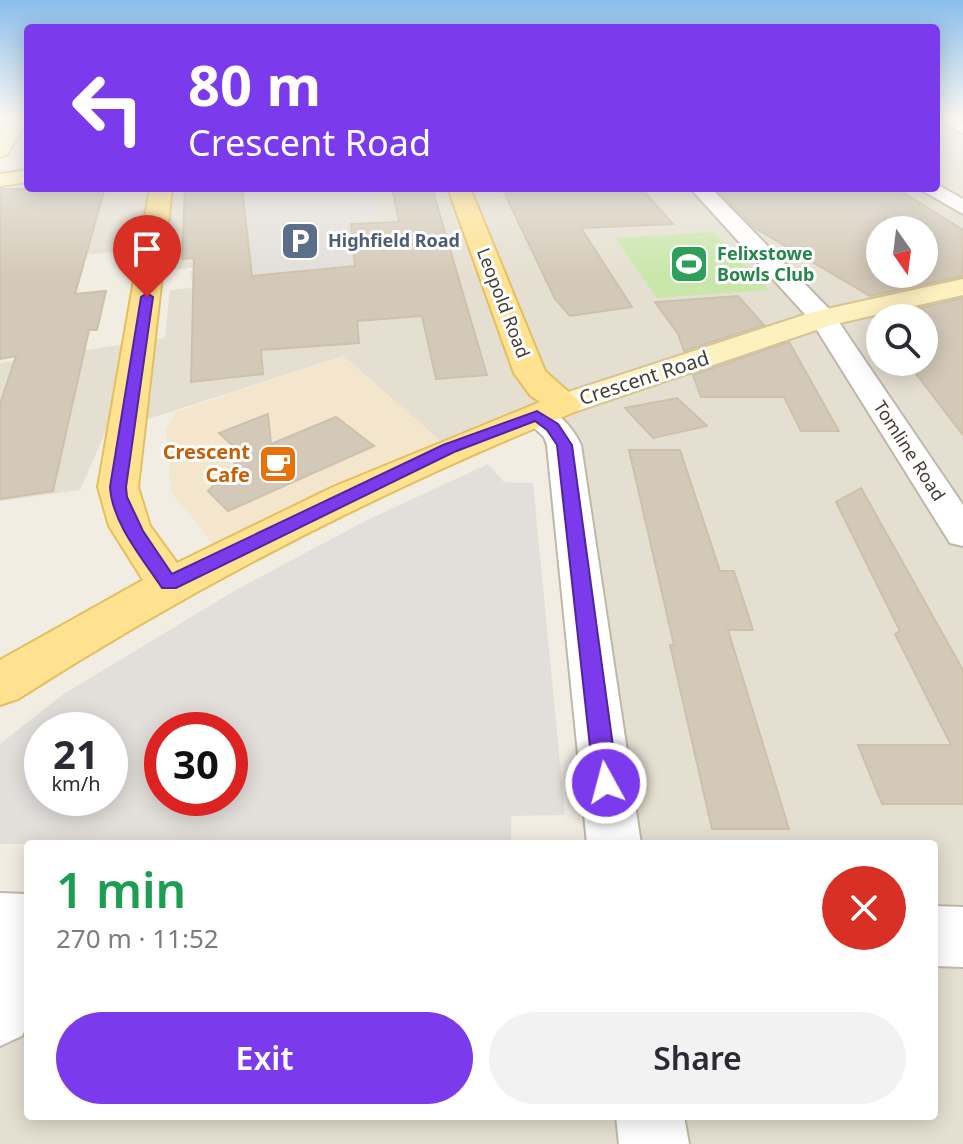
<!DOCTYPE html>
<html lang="en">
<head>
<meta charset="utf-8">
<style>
  body { margin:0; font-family:"Noto Sans",sans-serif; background:#f2f2f3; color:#2b2b33; height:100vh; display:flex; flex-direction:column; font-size:30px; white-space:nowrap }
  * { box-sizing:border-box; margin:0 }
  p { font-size:26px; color:#7c7c81 }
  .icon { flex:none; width:44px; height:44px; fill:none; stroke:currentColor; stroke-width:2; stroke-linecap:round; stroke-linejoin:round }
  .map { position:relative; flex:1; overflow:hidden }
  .side { position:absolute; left:24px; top:840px; width:914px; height:280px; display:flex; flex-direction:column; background:#fff; border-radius:8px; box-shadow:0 4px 20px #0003 }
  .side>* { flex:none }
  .guide { position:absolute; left:24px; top:24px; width:916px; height:168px; border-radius:8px; box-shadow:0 4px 20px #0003; background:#7c3aed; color:#fff; overflow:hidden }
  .needle { width:52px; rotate:166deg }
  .controls { position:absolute; left:866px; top:216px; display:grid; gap:16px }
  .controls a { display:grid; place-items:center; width:72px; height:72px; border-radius:50%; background:#fff; box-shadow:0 4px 20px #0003; font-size:40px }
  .speed { position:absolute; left:24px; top:712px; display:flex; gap:16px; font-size:40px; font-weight:700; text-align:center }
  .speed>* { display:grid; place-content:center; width:104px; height:104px; border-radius:50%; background:#fff; box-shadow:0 4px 20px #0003; line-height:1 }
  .speed small { font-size:20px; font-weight:400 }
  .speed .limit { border:12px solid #d22; background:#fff; color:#111 }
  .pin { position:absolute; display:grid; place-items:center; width:68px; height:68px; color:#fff; margin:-82px -34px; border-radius:50% 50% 50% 0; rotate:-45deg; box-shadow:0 0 8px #0007 }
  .pin .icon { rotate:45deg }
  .me { position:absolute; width:88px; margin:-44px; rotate:353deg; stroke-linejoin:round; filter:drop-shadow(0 0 6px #0008) }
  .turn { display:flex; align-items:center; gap:28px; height:168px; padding:0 32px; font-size:36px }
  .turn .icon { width:104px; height:104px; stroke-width:2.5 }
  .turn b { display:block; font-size:56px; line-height:68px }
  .round { display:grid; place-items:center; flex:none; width:84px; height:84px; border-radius:42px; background:#f2f2f3 }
  .overview { display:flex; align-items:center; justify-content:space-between; height:136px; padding:0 32px }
  h1 { font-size:48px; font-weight:600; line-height:60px; color:#1e9e55 }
  .action { display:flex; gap:16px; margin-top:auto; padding:16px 32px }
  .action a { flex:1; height:92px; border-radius:48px; background:#7c3aed; color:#fff; font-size:32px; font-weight:600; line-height:92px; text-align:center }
  .action a+a { background:#f2f2f3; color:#2b2b33 }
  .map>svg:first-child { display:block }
  .residential { fill:#e5dfd1; fill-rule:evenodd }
  .commercial { fill:#f4e5cd }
  .green { fill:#c9e6ab }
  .parking { fill:#e2dfdb; fill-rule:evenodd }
  .building { fill:#d3c9b8; stroke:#cdc1ac; stroke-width:2; fill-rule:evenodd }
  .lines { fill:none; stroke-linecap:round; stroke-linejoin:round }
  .street-casing { stroke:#bfb8a8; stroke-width:4 }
  .secondary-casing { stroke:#d5c594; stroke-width:4 }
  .primary-casing { stroke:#e2bf60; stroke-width:4 }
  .street { fill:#fff; fill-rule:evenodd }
  .secondary { fill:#fef1c0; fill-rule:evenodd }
  .primary { fill:#fee28f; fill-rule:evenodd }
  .route { fill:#7c3aed; stroke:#51269a; stroke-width:2 }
  .labels { text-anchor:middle; stroke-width:6; stroke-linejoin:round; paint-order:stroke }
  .far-service-label { font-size:18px; font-weight:bold; fill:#4e5e75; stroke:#fff; text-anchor:start }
  .far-leisure-label { font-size:18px; font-weight:bold; fill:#27864d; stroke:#fff; text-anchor:start }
  .far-street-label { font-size:18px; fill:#433d33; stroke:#fff }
  .street-label { font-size:20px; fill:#433d33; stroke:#fff }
  .food-label { font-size:20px; font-weight:bold; fill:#c56008; stroke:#fff; text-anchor:end }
</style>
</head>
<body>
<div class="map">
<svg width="963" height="1144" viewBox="0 0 963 1144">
  <rect width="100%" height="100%" fill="#f1ede3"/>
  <path class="residential" d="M936,118H963V1144H0V1014L28,944V1116H934V844H614L564,445L565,405L449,449L343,356L105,433L80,490L0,501V363L165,338L170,290L352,272L351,220L377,219L373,188H936ZM880,230H924V274H880ZM880,318H924V362H880Z
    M108,188H242L250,263L168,270L166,247L63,257L58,197L109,192Z"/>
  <path class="commercial" d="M344,356L441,441L214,545L171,492L166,430L176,412Z"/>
  <path class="green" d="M714,232L769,290L657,298L615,238Z"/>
  <path class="parking" d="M373,188L377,219L351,221L353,272L193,289L190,271L250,262L242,189Z
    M488,464L504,482L533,483L565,815L511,816V844H0V744L62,695L236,590L367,520ZM42,730H110V798H42ZM162,730H230V798H162Z"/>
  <path class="building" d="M105,188L75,294L106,291L97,330H89L53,491L0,499V404L16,356L0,359V189Z
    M185,188H242L252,276L355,266L351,224L399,222L392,188H432L487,375L436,379L422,316L357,321L359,343L261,350L263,374L191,382L194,258L182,259Z
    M502,188H641L673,224L581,228L632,307L570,316L555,299Z
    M715,188H896L963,230V276L870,296L755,228ZM880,230H924V274H880Z
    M738,296L764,325L684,351L678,334L655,302Z
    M963,298V435L907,362H924V318H907L898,313Z
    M789,342L839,431H801L784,397H701L693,375Z
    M677,398L707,426L653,438L625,408Z
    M268,414L271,444L336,417L374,446L228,511L208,491L243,455L219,433Z
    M629,450H680L720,571H734L753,630H728L789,829H712L670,645H674Z
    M861,488L963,670V804H882L858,745H951L895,634L900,631L836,502Z"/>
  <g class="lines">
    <g class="street-casing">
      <path id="street" d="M936,118H955L963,122V133L937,121Z
        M936,184L963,199V214L918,188H936Z
        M690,188H711L832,312L963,505V546L950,543L812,322Z
        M537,405C558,411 572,426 581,445L641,844H587L547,445L544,437L521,415L526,408Z
        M0,893L28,894V1023L22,1036L0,1046Z
        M934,906L963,907V967L934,966Z
        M616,1116H684L689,1144H619Z"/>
    </g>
    <g class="secondary-casing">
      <path id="secondary" d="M11,118L28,120L7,155L0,157V136Z
        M28,170V182L0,186V174Z
        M963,279V295L831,325L577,411L565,414L553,411L548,404L553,397L813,312Z"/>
    </g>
    <g class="primary-casing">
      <path id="primary" d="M150,188H172L138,487L150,526L177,563L333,487L540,402L530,395L514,373L448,188H470L545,371L582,404L577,411C381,490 196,585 18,699L0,705V660L143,580L109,526L98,487Z"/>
    </g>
    <use href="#street" class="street"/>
    <use href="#secondary" class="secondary"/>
    <use href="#primary" class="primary"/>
  </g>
  <linearGradient id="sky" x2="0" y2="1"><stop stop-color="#8abdeb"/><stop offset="0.42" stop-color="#f9f7f2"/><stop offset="1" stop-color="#f9f7f2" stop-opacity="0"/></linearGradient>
  <rect width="963" height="278" fill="url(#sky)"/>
  <path class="route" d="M147,293L153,297L126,487L127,497L143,531L172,574L443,445L537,411L558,424L572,445L618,783L614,790L606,793L598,790L594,783L557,445L547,430L535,421L454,452L176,588H162C143,559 112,523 110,487L141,297Z"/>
  <defs>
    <g id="parking-square" transform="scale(2)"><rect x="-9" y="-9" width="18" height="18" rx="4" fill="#5c6f8a" stroke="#fff"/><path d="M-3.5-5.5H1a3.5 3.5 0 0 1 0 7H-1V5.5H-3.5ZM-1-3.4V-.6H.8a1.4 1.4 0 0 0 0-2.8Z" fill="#fff"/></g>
    <g id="stadium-square" transform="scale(2)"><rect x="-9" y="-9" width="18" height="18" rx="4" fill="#2e9e5b" stroke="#fff"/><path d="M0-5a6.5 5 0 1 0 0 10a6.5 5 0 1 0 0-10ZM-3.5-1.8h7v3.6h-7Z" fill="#fff"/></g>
    <g id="cafe-square" transform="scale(2)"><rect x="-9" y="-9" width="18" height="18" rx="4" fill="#e8710a" stroke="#fff"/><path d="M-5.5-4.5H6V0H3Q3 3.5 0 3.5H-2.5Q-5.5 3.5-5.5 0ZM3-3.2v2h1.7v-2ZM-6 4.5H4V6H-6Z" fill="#fff"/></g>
  </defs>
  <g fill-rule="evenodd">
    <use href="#parking-square" x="300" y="241"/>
    <use href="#stadium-square" x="689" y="264"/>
    <use href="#cafe-square" x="278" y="464"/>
  </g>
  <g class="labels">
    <g class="far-service-label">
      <text x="328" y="247">Highfield Road</text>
    </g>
    <g class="far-leisure-label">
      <text x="717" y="260">Felixstowe<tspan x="717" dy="21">Bowls Club</tspan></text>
    </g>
    <g class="far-street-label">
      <text transform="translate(503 303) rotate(69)" y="6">Leopold Road</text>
      <text transform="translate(909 451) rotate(57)" y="6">Tomline Road</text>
    </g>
    <g class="street-label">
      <text transform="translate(644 378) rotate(-18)" y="7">Crescent Road</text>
    </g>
    <g class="food-label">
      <text x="250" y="459">Crescent<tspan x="250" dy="23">Cafe</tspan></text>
    </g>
  </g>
</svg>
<div class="controls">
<a><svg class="needle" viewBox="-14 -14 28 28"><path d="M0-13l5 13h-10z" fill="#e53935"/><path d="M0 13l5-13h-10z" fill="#7c7c81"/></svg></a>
<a><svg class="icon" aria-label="search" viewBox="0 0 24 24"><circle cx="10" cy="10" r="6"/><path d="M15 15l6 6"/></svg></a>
</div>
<div class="speed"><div>21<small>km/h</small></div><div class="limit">30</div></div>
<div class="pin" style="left:147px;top:297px;background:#d93025"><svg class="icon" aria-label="arrive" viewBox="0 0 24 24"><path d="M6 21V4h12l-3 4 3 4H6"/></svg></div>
<svg class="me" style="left:606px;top:783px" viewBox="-20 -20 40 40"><circle r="17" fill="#7c3aed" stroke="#fff" stroke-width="3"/><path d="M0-11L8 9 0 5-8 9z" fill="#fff"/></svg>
<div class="guide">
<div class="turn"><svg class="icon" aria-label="left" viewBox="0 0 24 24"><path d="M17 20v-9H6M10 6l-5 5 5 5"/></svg><div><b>80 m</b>Crescent Road</div></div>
</div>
<section class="side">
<div class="overview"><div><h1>1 min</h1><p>270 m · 11:52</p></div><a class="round" style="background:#d93025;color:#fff"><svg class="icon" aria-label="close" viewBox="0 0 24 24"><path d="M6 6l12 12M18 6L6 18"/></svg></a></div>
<div class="action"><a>Exit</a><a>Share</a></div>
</section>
</div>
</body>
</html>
